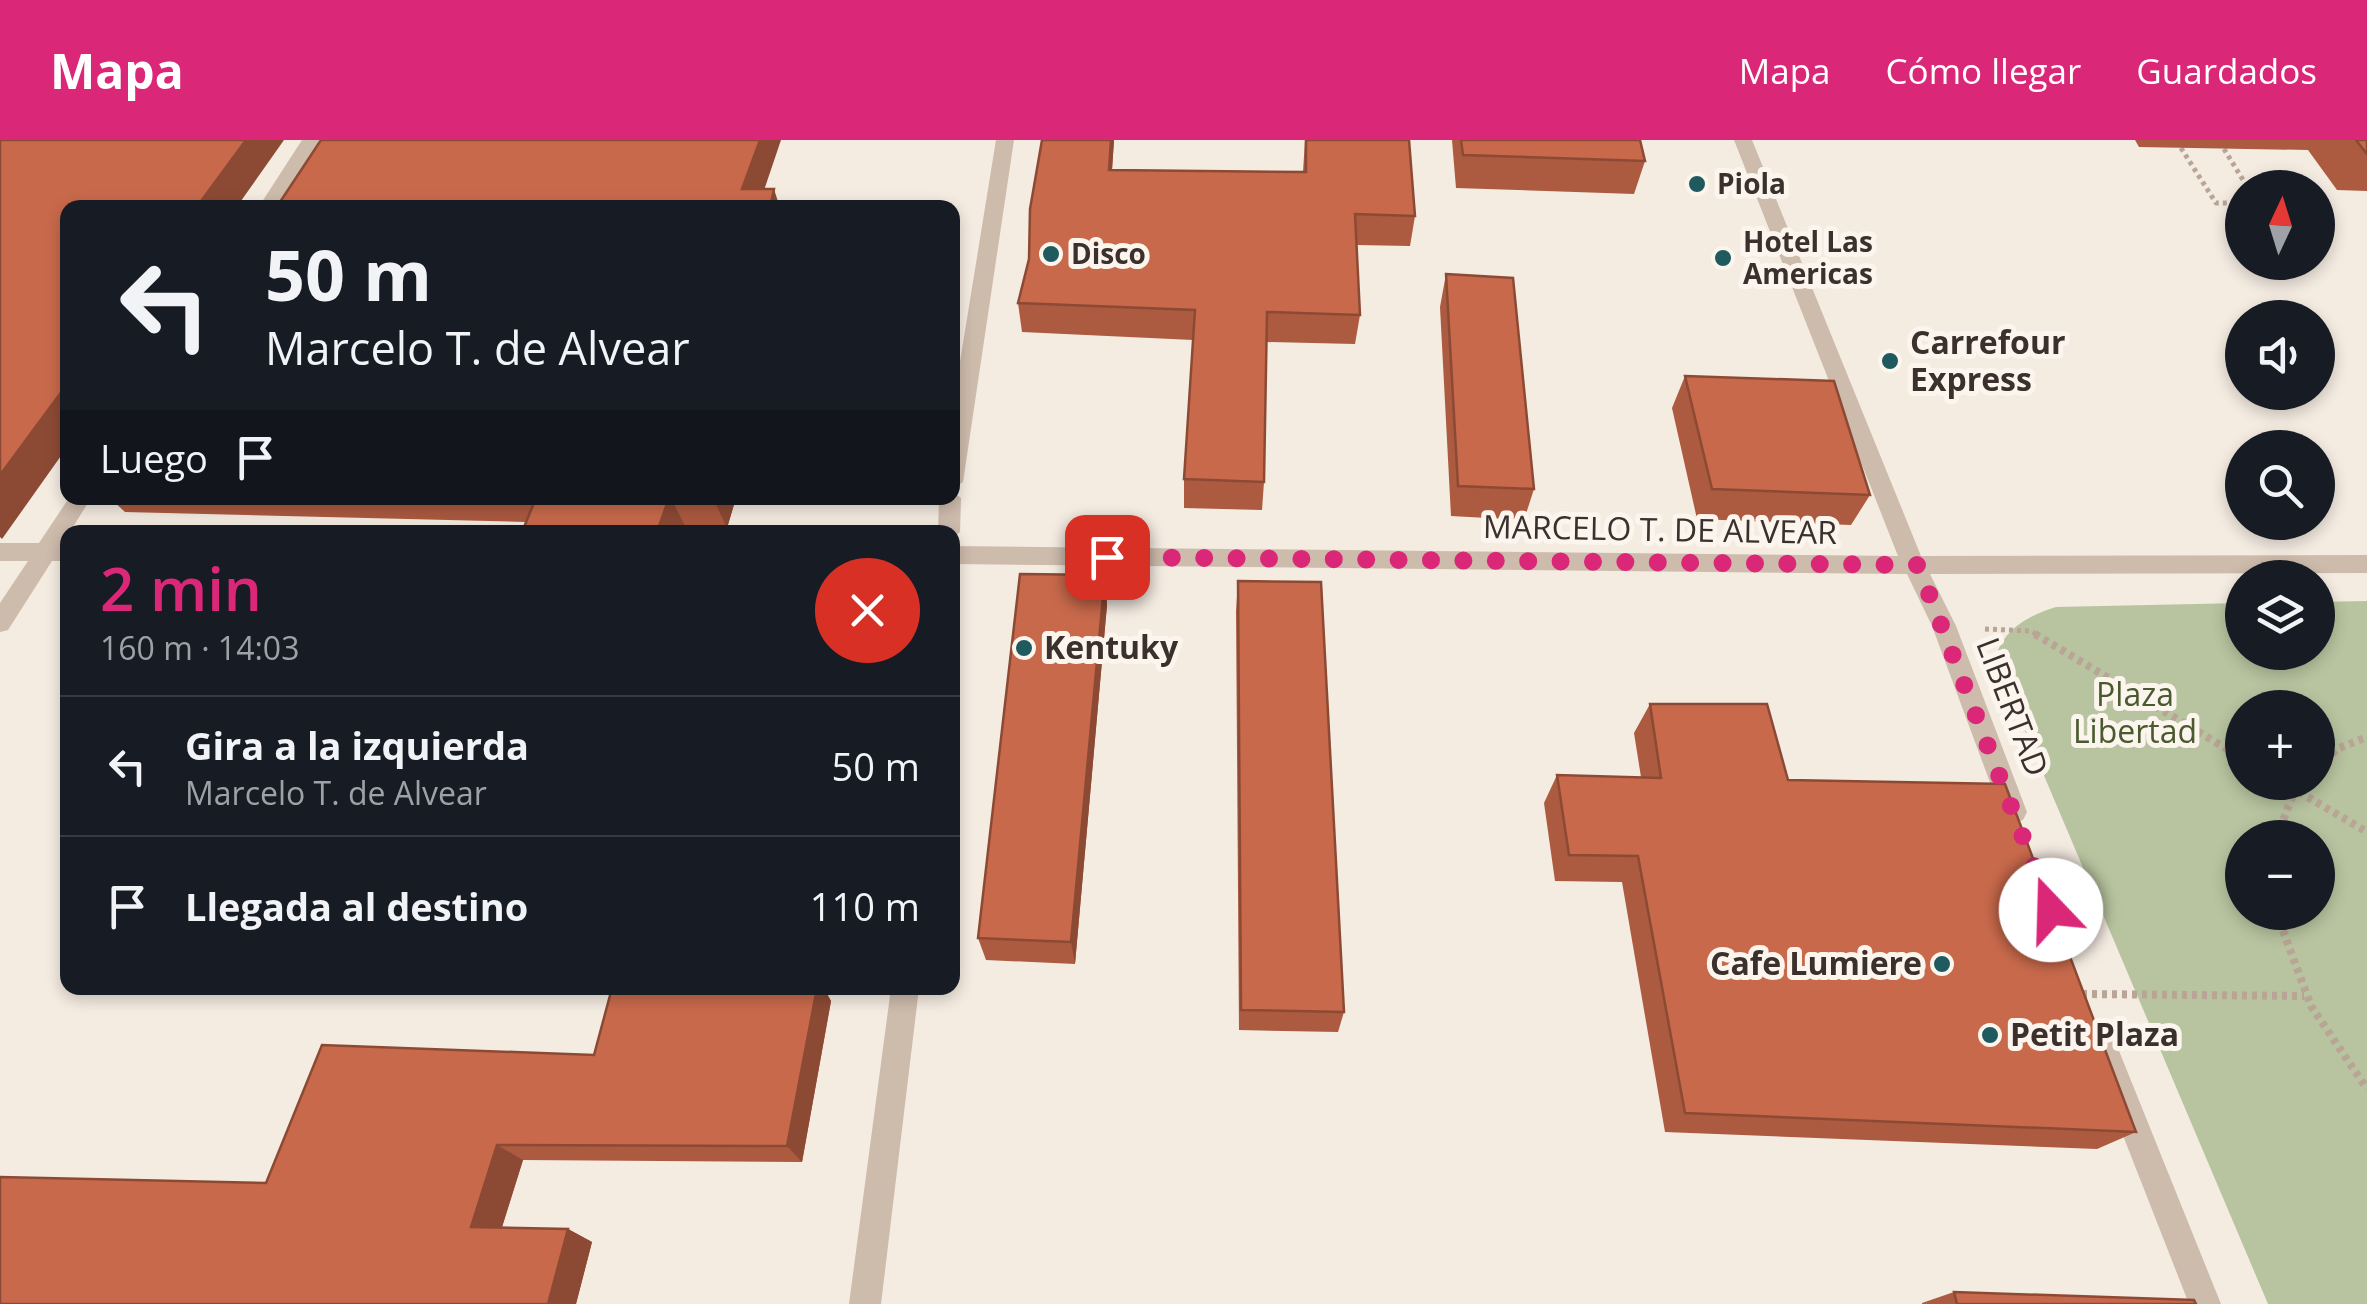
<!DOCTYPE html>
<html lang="es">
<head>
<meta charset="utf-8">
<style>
  body { margin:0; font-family:"Open Sans",sans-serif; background:#242831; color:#f1f3f6; height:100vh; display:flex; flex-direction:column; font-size:38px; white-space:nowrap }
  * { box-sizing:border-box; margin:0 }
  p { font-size:32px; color:#9ea1a6 }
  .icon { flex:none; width:55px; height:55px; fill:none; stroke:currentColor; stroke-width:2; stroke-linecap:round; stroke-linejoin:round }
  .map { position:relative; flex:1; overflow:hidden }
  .side { position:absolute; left:60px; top:385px; width:900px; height:470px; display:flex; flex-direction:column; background:#171b24; border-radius:20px; box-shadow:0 5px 15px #0003 }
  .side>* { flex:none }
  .top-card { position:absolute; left:60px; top:60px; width:900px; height:305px; border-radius:20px; box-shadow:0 5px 15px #0003; background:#171b24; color:#f1f3f6; overflow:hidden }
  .needle { width:65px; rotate:4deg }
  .buttons { position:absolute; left:2225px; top:30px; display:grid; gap:20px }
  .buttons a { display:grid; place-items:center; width:110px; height:110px; border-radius:50%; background:#171b24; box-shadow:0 5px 15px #0003; font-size:50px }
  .pin { position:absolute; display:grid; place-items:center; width:85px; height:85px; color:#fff; margin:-42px; border-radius:20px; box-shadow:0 5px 15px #0006 }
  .me { position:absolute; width:110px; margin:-55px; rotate:339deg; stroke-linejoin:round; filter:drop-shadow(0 0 8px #0008) }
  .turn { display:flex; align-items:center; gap:35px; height:210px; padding:0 40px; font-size:45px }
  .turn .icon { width:130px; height:130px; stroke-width:2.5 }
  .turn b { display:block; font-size:70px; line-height:85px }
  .then { display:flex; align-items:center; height:95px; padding:0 40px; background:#0003; gap:20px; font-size:38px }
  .round { display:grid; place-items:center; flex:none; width:105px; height:105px; border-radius:52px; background:#242831 }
  .overview { display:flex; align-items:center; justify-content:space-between; height:170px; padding:0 40px }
  h1 { font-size:60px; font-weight:600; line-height:75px; color:#db2777 }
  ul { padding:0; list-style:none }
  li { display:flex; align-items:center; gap:30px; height:140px; padding:0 40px; border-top:2px solid #363941 }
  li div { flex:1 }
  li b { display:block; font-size:38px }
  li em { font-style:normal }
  header { display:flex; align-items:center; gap:60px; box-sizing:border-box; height:140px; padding:0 50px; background:#db2777; color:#fff }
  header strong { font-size:48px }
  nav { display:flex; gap:55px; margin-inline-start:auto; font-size:35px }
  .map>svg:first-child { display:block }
  .green { fill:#b8c4a0; fill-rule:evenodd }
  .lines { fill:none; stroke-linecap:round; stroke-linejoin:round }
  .path-far1 { stroke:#b9a596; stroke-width:5; stroke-dasharray:4 4; stroke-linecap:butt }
  .path { stroke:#b9a596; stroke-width:8; stroke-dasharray:5 5; stroke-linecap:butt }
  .street { fill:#cdbbac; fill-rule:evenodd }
  .wall { fill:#ac5a40 }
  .shaded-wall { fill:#8c4a34 }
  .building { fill:#c8694b; stroke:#8c4a34; stroke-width:2.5 }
  .route { stroke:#db2777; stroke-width:18; stroke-dasharray:0 32.4 }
  .poi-dot { fill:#1f5a5e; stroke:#fbf5ee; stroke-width:4 }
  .labels { text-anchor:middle; stroke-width:10; stroke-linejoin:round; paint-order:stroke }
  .far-poi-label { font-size:28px; font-weight:bold; fill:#3b302b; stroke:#fbf5ee; text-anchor:start }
  .poi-label { font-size:32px; font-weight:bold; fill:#3b302b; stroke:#fbf5ee; text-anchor:start }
  .street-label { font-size:32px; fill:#3b302b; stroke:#fbf5ee }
  .park-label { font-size:32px; fill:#4a5a2e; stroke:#fbf5ee }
</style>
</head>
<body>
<header>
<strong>Mapa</strong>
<nav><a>Mapa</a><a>Cómo llegar</a><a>Guardados</a></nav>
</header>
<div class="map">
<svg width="2367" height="1164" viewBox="0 0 2367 1164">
  <rect width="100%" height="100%" fill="#f4ebe1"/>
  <path class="green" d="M2367,461V1164H2268L1995,520C2002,490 2027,476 2056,467L2242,463V512H2318V462ZM2242,568H2318V642H2242ZM2242,698H2318V772H2242Z"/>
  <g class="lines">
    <path class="path-far1" d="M2181,8L2216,63H2242
      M2224,9L2248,48
      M1985,489L2031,491L2039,496"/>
    <path class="path" d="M2035,494L2242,618
      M2318,628L2337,609L2367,597
      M2282,642L2367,692
      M2276,698L2295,650L2303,642
      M2276,772L2311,866L2367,949
      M2082,854L2304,856"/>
    <path class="street" d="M302,0H320L277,68H258Z
      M996,0H1014L963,342L952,350V271Z
      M1734,0H1752L1921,416L2367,415V433L1930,434L1956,486L2027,672L2023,680L2014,683L2005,680L2001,672L1932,486L1907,434L952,424V406L1898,416Z
      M952,351L961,358L960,392L952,399V392H938L939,358H952Z
      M69,358H91L63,403H68V421H52L8,490L0,492V463L28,421H0V403H39Z
      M891,848H919L881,1164H849Z
      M2101,887L2111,891L2221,1164H2189L2086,901L2091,891Z"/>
  </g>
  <path class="wall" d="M1042,0H1114L1112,30L1303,32L1305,0L1415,76L1410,106L1356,105L1360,175L1355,204L1266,202L1264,342L1262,370L1184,368V339L1193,200L1022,192L1018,163L1029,119Z
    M1452,0H1640L1645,21L1634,54L1456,48Z
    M2135,0H2367V51L2337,50L2308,10L2139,7Z
    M1446,134L1534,349L1524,380L1451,376L1440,167Z
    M1685,236L1870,355L1851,385L1697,379L1672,268Z
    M110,358H736L727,388L685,386L683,392H522L526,382L125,372Z
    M1105,435L1107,465L1075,824L986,820L978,798Z
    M1238,441L1344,872L1338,892L1239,890L1236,471Z
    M1650,564L1788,640L2136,992L2097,1009L1665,992L1622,742L1555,741L1544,663L1557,635L1641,637L1634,593Z
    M612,848H828L827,854L831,861L802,1022L523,1020L502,1087L568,1089L592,1102L576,1164H0L594,915Z
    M1954,1152L2196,1164H1922V1163Z"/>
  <path class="shaded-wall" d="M246,0H284L236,68H196Z
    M760,0H781L758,68L742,49Z
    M1111,0H1114L1110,60L1109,30Z
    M774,49L780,68H770Z
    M68,243V306L2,399L0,397V335Z
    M669,358H671L685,386L683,392H657Z
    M713,358H736L727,388Z
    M1105,435L1107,465L1075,824L1071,802Z
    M816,848H828L827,854L831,861L802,1022L787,1006Z
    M497,1005L523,1020L498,1100L471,1087Z
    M568,1089L592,1102L576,1164H548Z"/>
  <path class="building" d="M0,0H246L196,68H68V243L0,335Z
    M321,0H760L742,49H774L770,68H276Z
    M1042,0H1111L1109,30L1306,32V0H1409L1415,76L1355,74L1360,175L1267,172L1264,342L1184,339L1195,170L1018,163L1029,119L1030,69Z
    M1461,0H1640L1645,21L1463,15Z
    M2356,0H2367V14Z
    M1446,134L1513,138L1534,349L1458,346Z
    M1685,236L1834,241L1870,355L1712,349Z
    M536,358H669L657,392H522Z
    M1020,434L1105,435L1071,802L978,798Z
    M1238,441L1321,442L1344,872L1241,870Z
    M1650,564H1767L1788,640L2005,644L2136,992L1685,973L1638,716L1569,715L1557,635L1661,638Z
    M612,848H817L787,1006L497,1005L471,1087L568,1089L548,1164H0V1037L266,1043L322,905L594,915Z
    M1954,1152L2194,1160L2196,1164H1957Z"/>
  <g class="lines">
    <path class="route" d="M1107,417L1918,425L2051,770"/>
  </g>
  <g class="poi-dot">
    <circle cx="1697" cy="44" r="10"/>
    <circle cx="1051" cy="114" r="10"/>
    <circle cx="1723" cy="118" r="10"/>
    <circle cx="1890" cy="221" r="10"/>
    <circle cx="1024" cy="508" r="10"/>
    <circle cx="1942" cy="824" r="10"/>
    <circle cx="1990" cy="895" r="10"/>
  </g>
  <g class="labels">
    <g class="far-poi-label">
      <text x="1717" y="54">Piola</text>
      <text x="1743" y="112">Hotel Las<tspan x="1743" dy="32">Americas</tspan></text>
      <text x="1071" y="124">Disco</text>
    </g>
    <g class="poi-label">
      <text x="1910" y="214">Carrefour<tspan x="1910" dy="37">Express</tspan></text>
      <text x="1044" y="519">Kentuky</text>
      <text x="1922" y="835" text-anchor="end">Cafe Lumiere</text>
      <text x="2010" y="906">Petit Plaza</text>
    </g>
    <g class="street-label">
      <text transform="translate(1660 390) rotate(1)" y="11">MARCELO T. DE ALVEAR</text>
      <text transform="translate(2012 567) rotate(69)" y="11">LIBERTAD</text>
    </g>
    <g class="park-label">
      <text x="2135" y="566">Plaza<tspan x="2135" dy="37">Libertad</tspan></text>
    </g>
  </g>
</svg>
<div class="buttons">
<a><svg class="needle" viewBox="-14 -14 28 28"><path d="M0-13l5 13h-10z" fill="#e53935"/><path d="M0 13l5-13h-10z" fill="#9ea1a6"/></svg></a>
<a><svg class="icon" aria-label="sound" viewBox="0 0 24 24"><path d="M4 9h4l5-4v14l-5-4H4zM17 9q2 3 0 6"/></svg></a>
<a><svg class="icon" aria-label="search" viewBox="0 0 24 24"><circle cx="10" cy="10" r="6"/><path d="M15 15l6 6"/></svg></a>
<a><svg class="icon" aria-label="layers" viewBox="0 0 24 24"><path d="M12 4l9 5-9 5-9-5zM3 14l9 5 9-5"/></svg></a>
<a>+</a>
<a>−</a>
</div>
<div class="pin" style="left:1107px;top:417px;background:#d93025"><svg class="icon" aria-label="arrive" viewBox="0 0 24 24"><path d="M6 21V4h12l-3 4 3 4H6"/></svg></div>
<svg class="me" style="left:2051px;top:770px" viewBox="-20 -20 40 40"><circle r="19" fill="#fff"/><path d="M0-13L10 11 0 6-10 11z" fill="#db2777"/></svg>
<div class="top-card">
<div class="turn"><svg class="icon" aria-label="left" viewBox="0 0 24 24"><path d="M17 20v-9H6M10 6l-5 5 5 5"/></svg><div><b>50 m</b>Marcelo T. de Alvear</div></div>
<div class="then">Luego<svg class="icon" aria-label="arrive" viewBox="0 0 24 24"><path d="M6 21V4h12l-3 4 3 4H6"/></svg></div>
</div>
<section class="side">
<div class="overview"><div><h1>2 min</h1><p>160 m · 14:03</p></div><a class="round" style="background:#d93025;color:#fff"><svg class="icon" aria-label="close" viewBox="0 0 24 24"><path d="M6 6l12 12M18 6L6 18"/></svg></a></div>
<ul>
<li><svg class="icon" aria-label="left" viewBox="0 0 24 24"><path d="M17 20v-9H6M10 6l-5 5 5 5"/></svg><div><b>Gira a la izquierda</b><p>Marcelo T. de Alvear</p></div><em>50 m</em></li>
<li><svg class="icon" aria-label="arrive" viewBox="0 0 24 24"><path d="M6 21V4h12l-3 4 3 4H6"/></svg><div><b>Llegada al destino</b></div><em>110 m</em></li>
</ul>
</section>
</div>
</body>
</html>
